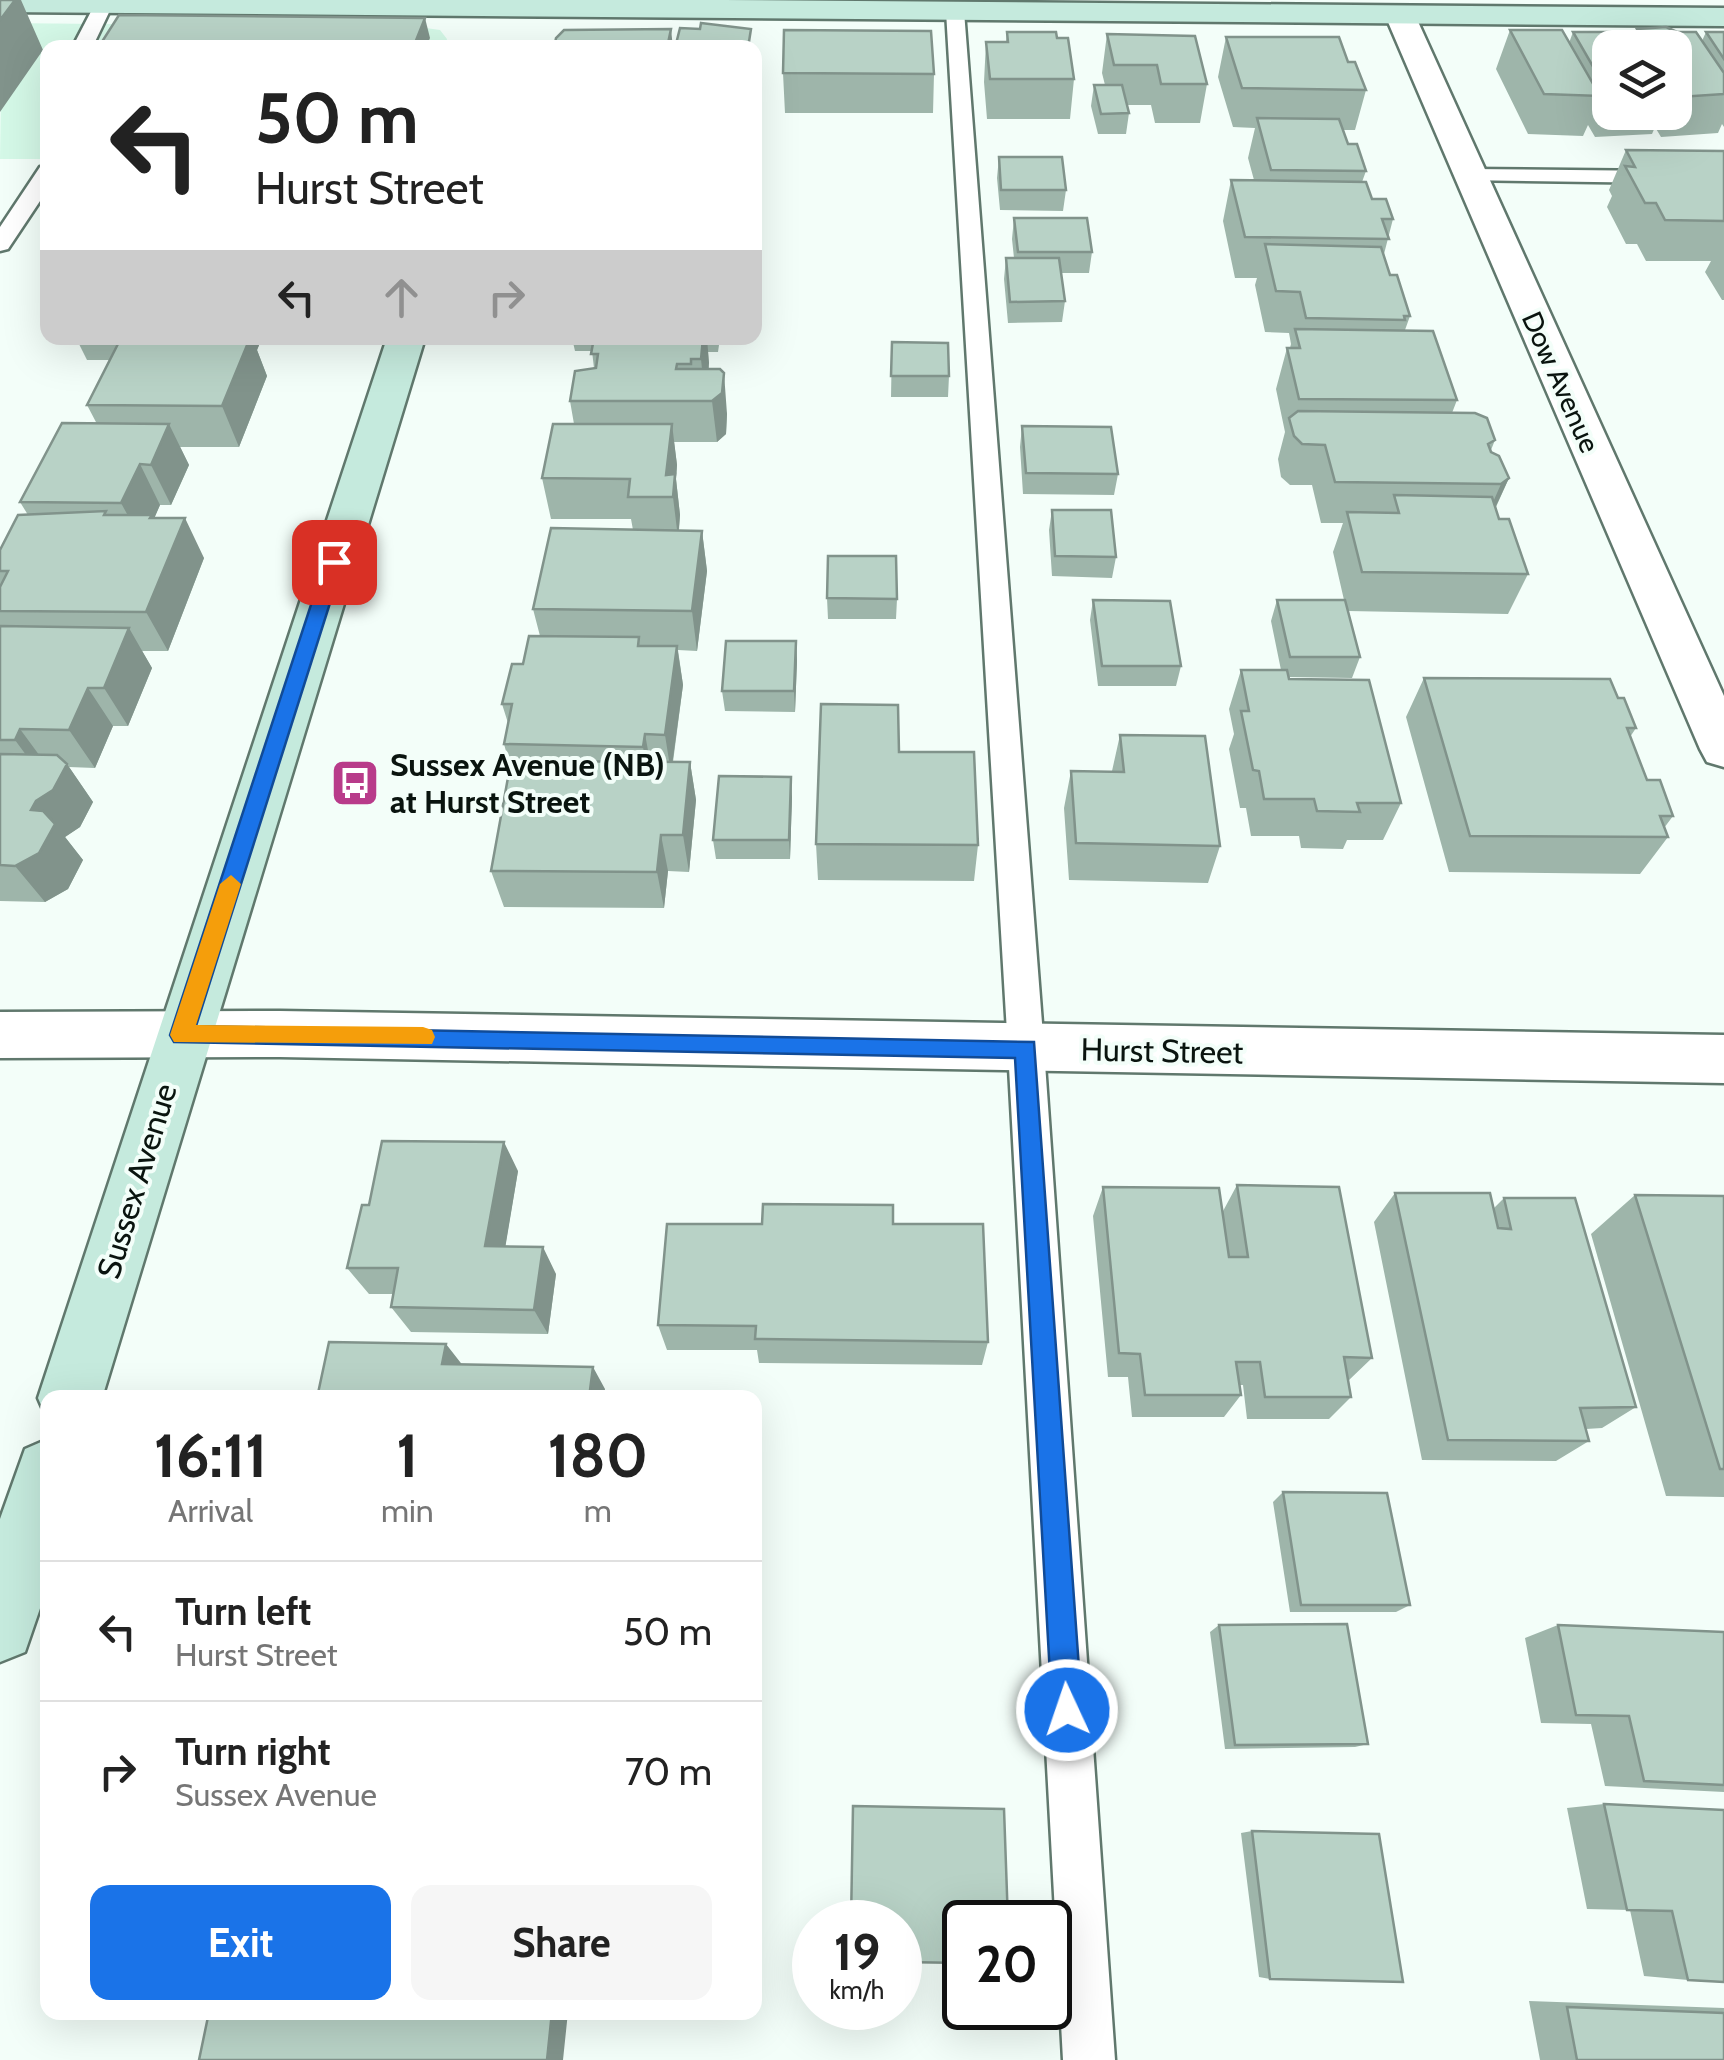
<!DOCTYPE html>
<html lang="en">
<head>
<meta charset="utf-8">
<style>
  body { margin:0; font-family:Cabin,sans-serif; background:#f6f6f6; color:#222; height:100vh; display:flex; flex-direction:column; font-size:38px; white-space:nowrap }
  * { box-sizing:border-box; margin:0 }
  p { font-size:32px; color:#767676 }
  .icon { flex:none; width:55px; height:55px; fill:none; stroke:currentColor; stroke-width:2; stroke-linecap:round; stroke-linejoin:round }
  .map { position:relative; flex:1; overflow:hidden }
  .drawer { position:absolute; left:40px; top:1390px; width:722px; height:630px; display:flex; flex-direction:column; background:#fff; border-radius:20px; box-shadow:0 10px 40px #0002 }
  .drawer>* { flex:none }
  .top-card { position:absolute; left:40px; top:40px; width:722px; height:305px; border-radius:20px; box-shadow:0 10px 40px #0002; background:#fff; color:#222; overflow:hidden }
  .fabs { position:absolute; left:1592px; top:30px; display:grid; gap:20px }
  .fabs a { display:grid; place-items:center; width:100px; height:100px; border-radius:20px; background:#fff; box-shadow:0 10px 40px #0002; font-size:50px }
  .speed { position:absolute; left:792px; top:1900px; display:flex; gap:20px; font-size:50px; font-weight:700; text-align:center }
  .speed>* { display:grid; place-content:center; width:130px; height:130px; border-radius:50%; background:#fff; box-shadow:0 10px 40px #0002; line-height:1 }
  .speed small { font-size:25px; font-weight:400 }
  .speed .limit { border:5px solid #111; border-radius:15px; background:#fff; color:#111 }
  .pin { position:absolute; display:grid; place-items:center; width:85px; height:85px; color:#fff; margin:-42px; border-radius:20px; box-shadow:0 5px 15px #0006 }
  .me { position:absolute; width:110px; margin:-55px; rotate:357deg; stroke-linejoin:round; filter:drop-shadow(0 0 8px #0008) }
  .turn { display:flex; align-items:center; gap:35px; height:210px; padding:0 50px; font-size:45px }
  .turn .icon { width:130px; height:130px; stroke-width:2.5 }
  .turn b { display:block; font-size:70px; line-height:85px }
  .lanes { display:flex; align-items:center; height:95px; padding:0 50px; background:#0003; justify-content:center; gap:50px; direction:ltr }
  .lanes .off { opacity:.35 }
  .eta { display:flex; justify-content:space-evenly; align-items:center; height:170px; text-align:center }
  .eta b { font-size:60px; font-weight:700; line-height:70px }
  .primary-button { display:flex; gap:20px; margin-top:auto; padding:20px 50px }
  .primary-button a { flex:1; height:115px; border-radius:20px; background:#1a73e8; color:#fff; font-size:40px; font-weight:700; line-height:115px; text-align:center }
  .primary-button a+a { background:#f6f6f6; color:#222 }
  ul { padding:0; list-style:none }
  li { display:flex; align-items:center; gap:30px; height:140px; padding:0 50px; border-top:2px solid #e0e0e0 }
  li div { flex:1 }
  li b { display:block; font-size:38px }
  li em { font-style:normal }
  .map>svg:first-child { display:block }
  .built { fill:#d4f8e7 }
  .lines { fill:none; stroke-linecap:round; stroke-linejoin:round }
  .lane-casing { stroke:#60786d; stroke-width:5 }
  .street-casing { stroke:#60786d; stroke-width:5 }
  .secondary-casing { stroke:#60786d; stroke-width:5 }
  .lane { fill:#fff; fill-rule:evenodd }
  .street { fill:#fff; fill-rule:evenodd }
  .secondary { fill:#c5eadd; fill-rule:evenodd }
  .wall { fill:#9eb5aa; fill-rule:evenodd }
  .shaded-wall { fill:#81938b }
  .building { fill:#b8d2c6; stroke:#81938b; stroke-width:2.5 }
  .route { fill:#1a73e8; stroke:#114b97; stroke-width:2.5 }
  .slow { fill:#f59e0b }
  .labels { text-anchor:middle; stroke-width:8; stroke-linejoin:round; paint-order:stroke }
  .far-street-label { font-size:28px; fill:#0a140f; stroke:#f3fef9 }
  .poi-label { font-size:32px; font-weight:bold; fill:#0a140f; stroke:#f3fef9; text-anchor:start }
  .street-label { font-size:32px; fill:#0a140f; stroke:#f3fef9 }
</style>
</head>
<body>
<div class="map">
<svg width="1724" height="2060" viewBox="0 0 1724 2060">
  <rect width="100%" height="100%" fill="#f3fef9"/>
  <path class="built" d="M2,23L419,27L440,30L447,39L445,48H48L47,159H0Z"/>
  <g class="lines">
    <g class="lane-casing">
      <path id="lane" d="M97,0H111L113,4L92,48H72Z
        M955,5L964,11L1044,1049L1115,2060H1063L1008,1049L946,11Z
        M48,166V189L8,249L0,251V227L40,167Z
        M1470,169L1664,171L1675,177L1664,183L1462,180L1459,175L1462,170Z"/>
    </g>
    <g class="street-casing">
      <path id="street" d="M1400,6L1411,9L1415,15L1724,696V767L1707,762L1700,749L1385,15L1389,9Z
        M280,1011L1724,1035V1083L280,1057L0,1058V1012Z"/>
    </g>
    <g class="secondary-casing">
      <path id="secondary" d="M0,0H723L1724,8V26L0,12Z
        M387,338H425L102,1398H48V1421L38,1398Z
        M48,1439V1585L25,1652L0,1662V1519L25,1449Z"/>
    </g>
    <use href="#lane" class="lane"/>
    <use href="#street" class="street"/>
    <use href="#secondary" class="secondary"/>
  </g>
  <path class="wall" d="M1637,29L1702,41L1706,32H1724V127L1722,124L1718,133L1661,137L1655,127L1652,134L1595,137L1588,125L1583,136L1528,134L1496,69L1510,30L1569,43L1573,32L1634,37ZM1610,48H1675V112H1610Z
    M1007,32L1057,38L1074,79L1070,119H987L984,82L986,42H1006Z
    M1107,34L1207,84L1200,123H1155L1151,105H1127L1129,113L1126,134H1098L1091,106L1094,85H1105L1102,73Z
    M1226,37L1348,62L1366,90L1355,130H1343L1348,144L1366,171L1362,182L1372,199L1393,219L1384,254L1390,275L1410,316L1405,330L1457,400L1452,413L1495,440L1491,450L1509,478L1496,507L1499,519L1528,574L1508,614L1348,611L1360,657L1352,678L1289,677L1401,803L1383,840H1347L1343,849L1301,848L1299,836H1251L1246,808H1240L1229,749L1234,734L1229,709L1241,670H1281L1271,621L1277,600H1344L1333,552L1343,523H1321L1312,485H1290L1281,477L1278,459L1285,432L1276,389L1287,348H1290L1291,344L1289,333L1265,332L1255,285L1257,278H1235L1223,221L1231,180H1254L1248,158L1255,128L1233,127L1218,77Z
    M783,73L934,74L933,113H785Z
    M1626,150L1724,151V300H1722L1705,272L1711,261H1646L1637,244H1626L1607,207L1612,196L1609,190Z
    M999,157L1066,190L1063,211L1000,210L997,178Z
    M1014,218L1092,252L1089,273H1061L1065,301L1062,322L1008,323L1004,279L1006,258H1014L1012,239Z
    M76,338H262L257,350L267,376L239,447H180L189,465L171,505H160L154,518L204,558L168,651H142L152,668L128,726H113L95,768L69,767L93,802L80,827L65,837L83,860L68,889L45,902L0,901V550L28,515L20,502L97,424L87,405L110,360H87Z
    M572,338H720L718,352H708L709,369L727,414L726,434L717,442H674L677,465L676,479L680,515L679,530L702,531L707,571L697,651L678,650L683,685L673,762H690L696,800L689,872L668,871L664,908L504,907L491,871L510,766L504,744L508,723L502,704L523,664L540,636L533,609L633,530L631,519H551L542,478L574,424L570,401L594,368L592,351H575Z
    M892,342L949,376L948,397H891Z
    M1022,426L1118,474L1114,495L1023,494L1020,447Z
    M1052,510L1116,557L1112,578L1052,576L1049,530Z
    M827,598L897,599L896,619H828Z
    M1093,600L1181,666L1176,686H1098L1090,620Z
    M796,641L797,661L795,712L725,711L722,691Z
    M1424,678L1618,698L1636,728L1630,737L1647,780L1673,816L1664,828L1668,837L1640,874L1449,872L1406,717Z
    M1120,735L1220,846L1208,883L1069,880L1064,808L1071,771H1112Z
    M899,752L978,845L974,881L818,880L816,844Z
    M792,797L790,859H716L713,840Z
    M518,1171L505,1247L556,1274L548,1334L411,1332L391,1307L394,1294H369L347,1268L369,1205Z
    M1237,1185L1372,1358L1348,1381L1351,1397L1329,1419H1247L1243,1385H1239L1241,1395L1224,1417H1132L1128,1377H1108L1093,1216L1103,1187L1222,1213Z
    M1395,1193L1493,1209L1504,1198L1636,1407L1602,1428L1586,1429L1589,1441L1556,1461L1422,1460L1374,1222Z
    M1635,1195L1724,1196V1497L1666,1496L1591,1234Z
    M893,1224L988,1342L982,1365L759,1363L757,1350H667L658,1325Z
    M1283,1492L1410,1605L1396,1612H1290L1273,1502Z
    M1219,1625L1368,1744L1355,1747L1225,1749L1210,1632Z
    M1558,1625L1724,1632V1792L1605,1786L1591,1724L1541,1723L1525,1638Z
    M1604,1804L1724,1810L1688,1980L1644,1976L1630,1910L1587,1909L1567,1808Z
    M1252,1831L1270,1979L1259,1977L1241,1833Z
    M1529,2001L1724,2008V2060H1540Z"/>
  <path class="shaded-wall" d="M15,0H21L43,50L0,112V20Z
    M425,18L430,38L426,48H413Z
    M671,29L673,48H667Z
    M242,338H262L257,350L267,376L239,447L222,406Z
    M703,338H707L709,363L705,399L701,359Z
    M724,373L727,414L726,434L717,442L712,401Z
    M169,424L189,465L171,505L151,465Z
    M672,424L677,465L676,479L680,515L678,538L673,497L666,475Z
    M140,464L160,505L154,519L185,518L204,558L168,651L146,612L143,543L121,503Z
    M1509,478L1490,519L1483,525L1501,484Z
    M702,531L707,571L697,651L692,611Z
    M129,628L152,668L128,726L104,688Z
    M796,641L797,661L795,712L794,691Z
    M677,646L683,685L671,773L665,735Z
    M88,688L113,726L95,768L69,730Z
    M20,729L48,767L43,778L15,740Z
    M645,734L652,772L650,785L643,747Z
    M690,762L696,800L689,872L683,835Z
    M67,764L93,802L80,827L65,837L83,860L68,889L45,902L15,866L31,810L36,801Z
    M791,777L792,797L790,859L789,840Z
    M661,835L668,871L664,908L657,872Z
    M504,1142L518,1171L501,1273L485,1246Z
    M543,1247L556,1274L548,1334L534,1310Z
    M446,1344L464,1367L442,1364Z
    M593,1367L605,1389L604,1398H589Z
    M552,2012H568L563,2060H547Z"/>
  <path class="building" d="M0,0H15L0,20Z
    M119,15L425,18L413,48H98Z
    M701,23L751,29L748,48H675L680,28L700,29Z
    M1666,27L1677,32H1696L1724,73V94L1679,97L1675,90V48H1648L1637,29Z
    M671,29L667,48H554L556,38L564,30Z
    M784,30L931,31L934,74L783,73Z
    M1510,30H1562L1600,96L1544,94Z
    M1007,32H1056L1057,38H1068L1074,79H990L986,42H1008Z
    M1573,32H1631L1640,48H1610V96Z
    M1706,32H1724V59Z
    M1107,34L1195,36L1207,84H1161L1157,65H1114Z
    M1226,37H1339L1348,62H1355L1366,90L1242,88Z
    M1094,85H1122L1129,113L1101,114Z
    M1257,118L1339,119L1348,144H1357L1366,171L1271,170Z
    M1626,150L1724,151V221L1665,220L1656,203H1645L1625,166L1635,167Z
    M999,157H1062L1066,190H1001Z
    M1231,180L1366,182L1372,199H1386L1393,219H1382L1389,239L1245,237Z
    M1014,218H1087L1092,252H1018Z
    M1265,244L1381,247L1390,275H1397L1410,316H1404L1405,320L1306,318L1300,292L1276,291Z
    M1006,258H1059L1065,301L1010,302Z
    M1295,329L1433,331L1457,400L1299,399L1287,348H1300Z
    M121,338H250L222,406L87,405Z
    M594,338H703L701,359H691V364H677L676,369H720L724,373L722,393L712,401H570L575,371L596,368L598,354H591Z
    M892,342L948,343L949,376H891Z
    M1298,411L1475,413L1487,418L1495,440L1488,444L1491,452L1499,456L1509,478L1501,484L1335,482L1325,445L1302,444L1294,436L1289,418Z
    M62,423L169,424L151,465L140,464L121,503L20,502Z
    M553,424H672L666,475L675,474L673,497H628L630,479L542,478Z
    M1022,426L1111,427L1118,474L1026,473Z
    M1394,495L1492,497L1499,519H1509L1528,574L1362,572L1347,512L1399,513Z
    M1052,510H1111L1116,557L1055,556Z
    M106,511L104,515H152L150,518H185L146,612L0,611V587L8,571H0V550L18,515Z
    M551,528L702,531L692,611L533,609Z
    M828,556H896L897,599L827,598Z
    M1093,600L1170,601L1181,666H1102Z
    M1277,600H1345L1360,657H1290Z
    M0,626L129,628L104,688H88L69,730L20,729L15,740H0Z
    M529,636L639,637L638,646H677L665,735L645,734L643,747L504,744L512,704H502L512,664H523Z
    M726,641H796L794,691H722Z
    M1241,670H1287L1289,679L1369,680L1401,803H1357L1360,812L1317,811L1314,799H1264L1259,771L1253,770L1241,711H1249Z
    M1424,678L1610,679L1618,698H1624L1636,728H1627L1647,780H1660L1673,816H1660L1668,837L1470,836Z
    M821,704L898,705L899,752H974L978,845L816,844Z
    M1120,735L1205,736L1220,846L1076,843L1071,771L1124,772Z
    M0,754L57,755L67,764L53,790L36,801L31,810L43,811L55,824L39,853L15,866L0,865Z
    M511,761L690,762L683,835H661L657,872L491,871Z
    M719,776L791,777L789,840H713Z
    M382,1141L504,1142L485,1246L543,1247L534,1310L391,1307L398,1268H347L362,1205H369Z
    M1237,1185L1339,1187L1372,1358L1344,1357L1351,1397H1265L1260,1362H1236L1241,1395H1145L1140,1354L1119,1353L1103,1187L1219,1188L1229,1257H1248Z
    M1395,1193H1490L1498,1228L1511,1229L1504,1198H1575L1636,1407L1580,1408L1589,1441L1448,1440Z
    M1635,1195L1724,1196V1469H1720Z
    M763,1204L893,1205V1224H983L988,1342L755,1339L756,1326L658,1325L667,1224H762Z
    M329,1342L446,1344L442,1364L593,1367L589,1398H317Z
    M1283,1492L1387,1493L1410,1605H1301Z
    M1347,1624L1368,1744L1235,1745L1219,1625Z
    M1558,1625L1724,1632V1785L1644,1781L1629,1716L1576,1715Z
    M1604,1804L1724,1810V1982L1688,1980L1672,1911L1627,1910Z
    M853,1806L1004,1809L1008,1922H965V1963L900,1962V1922H851Z
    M1252,1831L1379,1834L1403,1982L1270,1979Z
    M1567,2007L1724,2013V2060H1577Z
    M209,2012H552L547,2060H199Z"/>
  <path class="route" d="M334,557L343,562L196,1026L1034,1042L1082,1710L1078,1721L1067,1725L1057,1721L1052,1710L1015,1058L174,1042L170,1035L325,562Z"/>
  <path class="slow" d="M231,875L241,884L196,1025L423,1027L432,1030L435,1037L432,1044L174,1042L170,1035L220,884Z"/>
  <defs>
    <g id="bus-square" transform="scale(2.5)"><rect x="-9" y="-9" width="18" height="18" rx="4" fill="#b83b8a" stroke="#f3fef9"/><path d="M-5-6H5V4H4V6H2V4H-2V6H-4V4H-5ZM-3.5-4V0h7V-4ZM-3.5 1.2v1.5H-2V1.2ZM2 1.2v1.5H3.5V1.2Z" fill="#fff"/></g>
  </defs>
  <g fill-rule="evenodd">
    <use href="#bus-square" x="355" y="783"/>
  </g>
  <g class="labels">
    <g class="far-street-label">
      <text transform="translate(1561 382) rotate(66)" y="10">Dow Avenue</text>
    </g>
    <g class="poi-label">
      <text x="390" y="776">Sussex Avenue (NB)<tspan x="390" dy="37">at Hurst Street</tspan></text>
    </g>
    <g class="street-label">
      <text transform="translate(1162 1051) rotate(1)" y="11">Hurst Street</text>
      <text transform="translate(137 1181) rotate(-73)" y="11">Sussex Avenue</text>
    </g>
  </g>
</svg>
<div class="fabs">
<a><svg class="icon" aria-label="layers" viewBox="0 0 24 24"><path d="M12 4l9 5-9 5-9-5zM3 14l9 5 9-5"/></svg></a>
</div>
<div class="speed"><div>19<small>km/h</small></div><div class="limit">20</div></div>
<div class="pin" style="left:334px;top:562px;background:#d93025"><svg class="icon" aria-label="arrive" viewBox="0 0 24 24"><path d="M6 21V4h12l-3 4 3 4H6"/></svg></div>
<svg class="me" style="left:1067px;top:1710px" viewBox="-20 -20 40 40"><circle r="17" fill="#1a73e8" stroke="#fff" stroke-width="3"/><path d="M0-11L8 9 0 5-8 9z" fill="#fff"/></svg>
<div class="top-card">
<div class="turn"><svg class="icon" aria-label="left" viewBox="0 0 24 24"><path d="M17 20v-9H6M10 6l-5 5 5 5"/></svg><div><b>50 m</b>Hurst Street</div></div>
<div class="lanes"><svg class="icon" aria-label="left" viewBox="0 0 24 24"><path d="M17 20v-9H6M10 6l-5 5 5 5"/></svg><svg class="icon off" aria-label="ahead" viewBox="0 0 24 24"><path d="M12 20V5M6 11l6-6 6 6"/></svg><svg class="icon off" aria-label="right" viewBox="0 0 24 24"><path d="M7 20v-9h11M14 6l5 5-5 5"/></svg></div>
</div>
<section class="drawer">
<div class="eta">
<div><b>16:11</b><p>Arrival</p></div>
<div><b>1</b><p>min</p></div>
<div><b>180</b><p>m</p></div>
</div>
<ul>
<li><svg class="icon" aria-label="left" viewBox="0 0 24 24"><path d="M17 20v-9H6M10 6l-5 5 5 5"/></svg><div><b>Turn left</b><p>Hurst Street</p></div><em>50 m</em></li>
<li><svg class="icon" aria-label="right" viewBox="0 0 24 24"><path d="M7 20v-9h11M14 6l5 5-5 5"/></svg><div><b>Turn right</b><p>Sussex Avenue</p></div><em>70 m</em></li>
</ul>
<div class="primary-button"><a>Exit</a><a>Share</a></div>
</section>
</div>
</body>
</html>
